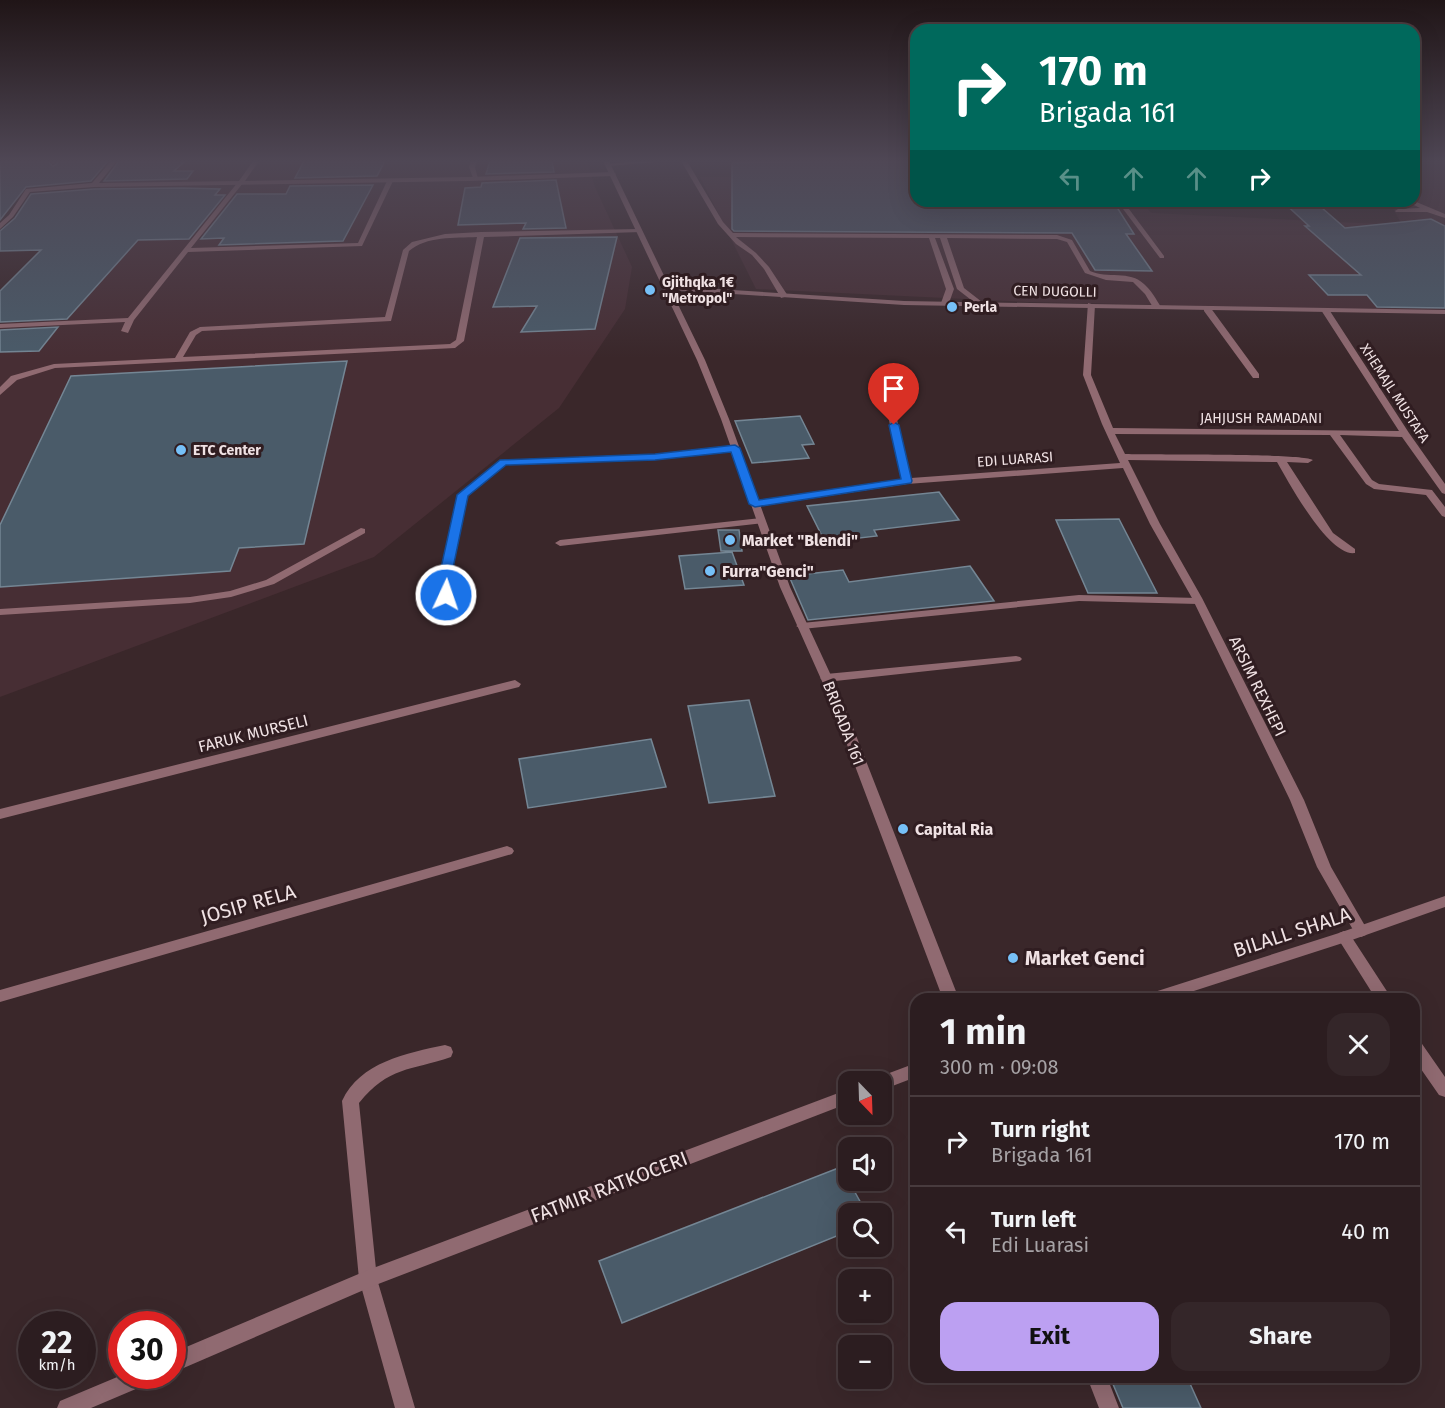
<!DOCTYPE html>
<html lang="en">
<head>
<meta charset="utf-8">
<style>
  body { margin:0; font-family:"Fira Sans",sans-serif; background:#342629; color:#f1f3f6; height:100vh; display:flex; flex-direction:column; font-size:22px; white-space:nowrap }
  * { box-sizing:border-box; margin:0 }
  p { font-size:20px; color:#a6a2a5 }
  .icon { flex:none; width:33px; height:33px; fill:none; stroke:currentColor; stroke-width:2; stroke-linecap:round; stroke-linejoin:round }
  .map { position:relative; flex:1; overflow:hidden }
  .drawer { position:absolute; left:910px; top:993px; width:510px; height:390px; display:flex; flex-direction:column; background:#2c1d20; border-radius:18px; box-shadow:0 6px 24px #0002,0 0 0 2px #483b3e }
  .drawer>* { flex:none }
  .banner { position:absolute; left:910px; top:24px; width:510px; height:183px; border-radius:18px; box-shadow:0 6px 24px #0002,0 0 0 2px #483b3e; background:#00695c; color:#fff; overflow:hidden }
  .needle { width:39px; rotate:157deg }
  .buttons { position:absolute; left:838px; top:1071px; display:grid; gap:12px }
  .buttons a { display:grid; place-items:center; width:54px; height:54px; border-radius:12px; background:#2c1d20; box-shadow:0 6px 24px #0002,0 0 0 2px #483b3e; font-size:30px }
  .speed { position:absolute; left:18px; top:1311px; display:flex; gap:12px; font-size:30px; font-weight:700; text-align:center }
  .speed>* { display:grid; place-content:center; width:78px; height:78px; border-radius:50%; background:#2c1d20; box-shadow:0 6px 24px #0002,0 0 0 2px #483b3e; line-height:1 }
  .speed small { font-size:15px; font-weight:400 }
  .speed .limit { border:9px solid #d22; background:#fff; color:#111 }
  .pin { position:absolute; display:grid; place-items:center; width:51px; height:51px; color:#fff; margin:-62px -26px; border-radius:50% 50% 50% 0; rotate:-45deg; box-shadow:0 0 6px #0007 }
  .pin .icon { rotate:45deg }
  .me { position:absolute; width:66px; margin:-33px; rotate:3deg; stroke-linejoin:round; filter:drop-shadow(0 0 4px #0008) }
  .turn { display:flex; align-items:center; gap:21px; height:126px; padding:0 30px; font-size:27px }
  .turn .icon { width:78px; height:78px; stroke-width:2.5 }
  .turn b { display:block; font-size:42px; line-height:51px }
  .lanes { display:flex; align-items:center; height:57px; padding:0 30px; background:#0003; justify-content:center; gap:30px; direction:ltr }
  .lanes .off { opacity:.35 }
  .round { display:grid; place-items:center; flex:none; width:63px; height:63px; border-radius:18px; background:#342629 }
  .headline { display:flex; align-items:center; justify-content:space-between; height:102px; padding:0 30px }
  h1 { font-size:36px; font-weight:700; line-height:45px }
  .cta { display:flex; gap:12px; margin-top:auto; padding:12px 30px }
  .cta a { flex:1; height:69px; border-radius:18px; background:#bca0f2; color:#111; font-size:24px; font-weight:700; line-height:69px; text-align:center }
  .cta a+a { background:#342629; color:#f1f3f6 }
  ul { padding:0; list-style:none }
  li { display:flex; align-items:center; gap:18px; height:90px; padding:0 30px; border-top:2px solid #483b3e }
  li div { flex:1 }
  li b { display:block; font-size:22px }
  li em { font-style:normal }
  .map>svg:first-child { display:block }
  .built { fill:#472e34 }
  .building { fill:#4a5b69; stroke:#748694; stroke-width:1.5 }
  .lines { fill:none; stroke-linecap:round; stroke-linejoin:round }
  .service { fill:#906a71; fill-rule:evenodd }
  .minor { fill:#906a71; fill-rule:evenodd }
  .tertiary { fill:#906a71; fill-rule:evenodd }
  .route { fill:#1a73e8; stroke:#114b97; stroke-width:1.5 }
  .poi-dot { fill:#76c0f7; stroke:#301d21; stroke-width:2 }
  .labels { text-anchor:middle; stroke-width:6; stroke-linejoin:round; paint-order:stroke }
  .far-poi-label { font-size:14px; font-weight:bold; fill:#f0e2e4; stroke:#301d21; text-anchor:start }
  .far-street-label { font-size:14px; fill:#f0e2e4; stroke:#301d21 }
  .poi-label { font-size:16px; font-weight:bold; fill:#f0e2e4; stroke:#301d21; text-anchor:start }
  .street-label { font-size:16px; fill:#f0e2e4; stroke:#301d21 }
  .near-street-label { font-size:20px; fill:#f0e2e4; stroke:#301d21 }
  .near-poi-label { font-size:20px; font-weight:bold; fill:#f0e2e4; stroke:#301d21; text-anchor:start }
</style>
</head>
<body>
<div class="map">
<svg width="1445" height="1408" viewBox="0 0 1445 1408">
  <rect width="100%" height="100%" fill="#3a272a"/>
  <path class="built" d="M120,161H587L595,187L632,267L625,309L559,408L374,557L0,697V293L99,189Z
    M1415,161H1445V311L1028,302L756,289L700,177L916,176V201H1137L1152,213L1402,225L1389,201H1414Z"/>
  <path class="building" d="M0,161H47L53,166L57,164L58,161H108L91,181L26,187L0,220Z
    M119,161H185L174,171H193L187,179L104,181Z
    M304,161H385L377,176L295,178Z
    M490,161H552L554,172L486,174Z
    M827,161H916V201H1113L1134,234H1126L1152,271L1095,270L1072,233L734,231L732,229V163Z
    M556,180L566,228L523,229L526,223L458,225L465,188L481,187L482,183Z
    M373,185L343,241L219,245L224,238L201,239L237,194H286L290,186Z
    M182,188L220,189L215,195H225L189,239L138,240L67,319L0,322V291L41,250L0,251V231L15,218L31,194L94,189Z
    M1282,201H1314L1345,228L1431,219L1445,226V308L1377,307L1367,295H1328L1309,275H1361L1305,226H1309Z
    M617,237L595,329L521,332L537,306L493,307L520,238Z
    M58,327L39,351L0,352V330Z
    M347,361L304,544L239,548L230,571L0,587V525L71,376Z
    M800,416L814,444L802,445L809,458L752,463L735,421Z
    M939,492L959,520L874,530L877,536L825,542L807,506Z
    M1119,519L1157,593H1088L1056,520Z
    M718,530H739L742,551H721Z
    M732,552L744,585L685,589L679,556Z
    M970,566L994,601L808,620L789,576L843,570L849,582Z
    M749,700L775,796L709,803L688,706Z
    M651,739L666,787L528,808L519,759Z
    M841,1167L867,1214H849V1231L622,1323L599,1261Z
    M1110,1377H1187L1201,1408H1123Z"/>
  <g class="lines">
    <path class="service" d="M471,161H477L475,167L478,179L473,178L469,167Z
      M681,161H687L723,222L733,233L1057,235L1072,240L1090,271C1107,279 1130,270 1144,284C1151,290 1156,299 1161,307L1154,309L1145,294L1133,282L1106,280L1085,273L1067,242L1057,239L947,238L964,288L982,302L983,304L979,306L957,289L940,238H935L954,289L949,303L945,305L941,303L946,289L929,238L736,237L756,253L769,267L788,296L781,298L764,269L752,255L736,244L718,224Z
      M390,179L393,181L362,246L188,252L134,320L128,333L121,331L125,322L0,328V324L128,318L238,182L243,183L191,248L358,243L387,181Z
      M1117,201H1123L1164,256V258H1160Z
      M1406,201H1414L1445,214V218L1427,212H1396L1395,211L1398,209L1420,208Z
      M639,229L642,231L641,232L484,237L464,341L455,348L55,368L17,380L0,395V387L11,376L54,364L175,358L190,332L200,327L385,317L403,250L412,242L445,234L481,232ZM477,237L456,340L450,344L183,357L196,335L202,331L391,321L409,251C426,236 455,238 477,237Z
      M361,528L365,529V533L274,584L231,597L190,603L0,615V609L190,597L230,591L266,580Z
      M1079,595L1198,598L1203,601L1198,604L1079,601L802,629L796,626L802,623Z
      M1016,656L1020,657L1022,659L1020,661L826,682L820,678L826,674Z"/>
    <path class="minor" d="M49,161H55L56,162L53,164Z
      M111,161H117L99,183L239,181L253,161H259L245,181L469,177L613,172L616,174L613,176L469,181L94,187L30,192L13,217L0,229V223L9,215L26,189L92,183Z
      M643,161H670L607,166L604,164Z
      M1088,303L1095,305L1091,375L1113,428L1399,431L1321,310L1328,308L1409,433L1445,484V494L1442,493L1402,437L1340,435L1372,480L1379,484L1432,490L1445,507V517L1442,516L1426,495L1374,489L1366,484L1330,435L1115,434L1125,454C1150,455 1303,453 1313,460L1308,463L1287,462L1333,533L1355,549V553C1329,557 1289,483 1277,462L1128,460L1160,524L1202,598L1304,800L1331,867L1368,931L1366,935L1361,937L1356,935L1317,867L1290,800L1192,598L1150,524L1123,468L907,484L755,507L750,504L755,501L902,479L886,407L890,404L894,407L911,478L1120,463L1102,424L1083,375Z
      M1204,307H1210L1259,374V378H1253L1204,311Z
      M735,445L740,448L738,450L655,460L506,465L468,496L452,568L451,595L446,598L441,595L442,568L458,495L501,460L655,454Z
      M761,518L764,519V523L560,546L555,543L560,540Z
      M515,680L521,684L519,687L0,819V809Z
      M507,846L512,848L514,851L512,854L0,1002V990Z
      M1344,931L1349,933L1392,999H1376L1337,937L1339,933Z
      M1414,1040L1420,1041L1445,1077V1097L1439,1095L1414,1059Z
      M445,1045L451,1047L453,1052L451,1057C410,1071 389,1066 359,1103L377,1279L415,1408H395L359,1279L342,1101C360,1062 407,1053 445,1045Z"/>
    <path class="tertiary" d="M603,161H609L669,286L904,301L1445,310V314L904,305L671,290L705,360L729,419L790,587L841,697L959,999H943L829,697L780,587L721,419L697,360Z
      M1445,896V907L1349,941L1169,999H1142L1145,995L1339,933Z
      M916,1063V1077L882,1090V1082H875L876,1078Z
      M849,1089V1103L373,1286L172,1373V1353L368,1270Z
      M122,1375L153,1376L150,1383L91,1408H57L60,1401Z
      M1087,1377H1107L1119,1408H1099Z"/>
  </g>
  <linearGradient id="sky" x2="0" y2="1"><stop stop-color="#201517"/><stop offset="0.45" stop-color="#4f4755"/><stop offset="1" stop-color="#4f4755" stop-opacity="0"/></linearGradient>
  <rect width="1445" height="358" fill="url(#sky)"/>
  <path class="route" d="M894,422L899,425L912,481L911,483L755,507L749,504L731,452L655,460L506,465L468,496L453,568L452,595L446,599L440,595L441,568L457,495L500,460L655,454L735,445L740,448L759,500L901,479L889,425Z"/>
  <g class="poi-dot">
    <circle cx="650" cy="290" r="6"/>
    <circle cx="952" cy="307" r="6"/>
    <circle cx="181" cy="450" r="6"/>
    <circle cx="730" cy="540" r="6"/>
    <circle cx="710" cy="571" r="6"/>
    <circle cx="903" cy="829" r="6"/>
    <circle cx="1013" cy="958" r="6"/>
  </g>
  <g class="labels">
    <g class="far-poi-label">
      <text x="662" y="287">Gjithqka 1€<tspan x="662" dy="16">"Metropol"</tspan></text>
      <text x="964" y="312">Perla</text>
      <text x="193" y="455">ETC Center</text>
    </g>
    <g class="far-street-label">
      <text transform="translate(1055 291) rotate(1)" y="5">CEN DUGOLLI</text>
      <text transform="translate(1395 393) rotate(57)" y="5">XHEMAJL MUSTAFA</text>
      <text x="1261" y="423">JAHJUSH RAMADANI</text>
      <text transform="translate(1015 459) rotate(-4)" y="5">EDI LUARASI</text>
    </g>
    <g class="poi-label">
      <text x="742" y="546">Market "Blendi"</text>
      <text x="722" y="577">Furra"Genci"</text>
      <text x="915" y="835">Capital Ria</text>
    </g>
    <g class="street-label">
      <text transform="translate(1258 686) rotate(64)" y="6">ARSIM REXHEPI</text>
      <text transform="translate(844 723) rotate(69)" y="6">BRIGADA 161</text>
      <text transform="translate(253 733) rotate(-14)" y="6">FARUK MURSELI</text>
    </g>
    <g class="near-street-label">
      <text transform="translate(248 904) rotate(-16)" y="7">JOSIP RELA</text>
      <text transform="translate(1292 932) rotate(-18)" y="7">BILALL SHALA</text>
      <text transform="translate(609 1187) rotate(-21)" y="7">FATMIR RATKOCERI</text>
    </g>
    <g class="near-poi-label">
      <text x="1025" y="965">Market Genci</text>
    </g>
  </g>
</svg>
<div class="buttons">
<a><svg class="needle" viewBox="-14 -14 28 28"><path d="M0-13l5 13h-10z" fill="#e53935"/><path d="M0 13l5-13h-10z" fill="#a6a2a5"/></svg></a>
<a><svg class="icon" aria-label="sound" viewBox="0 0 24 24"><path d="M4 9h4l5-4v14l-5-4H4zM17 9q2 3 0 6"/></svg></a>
<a><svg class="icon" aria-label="search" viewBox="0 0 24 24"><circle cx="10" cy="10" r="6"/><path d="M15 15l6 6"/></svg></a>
<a>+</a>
<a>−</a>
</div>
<div class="speed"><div>22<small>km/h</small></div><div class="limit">30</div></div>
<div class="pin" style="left:894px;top:425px;background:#d93025"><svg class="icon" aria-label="arrive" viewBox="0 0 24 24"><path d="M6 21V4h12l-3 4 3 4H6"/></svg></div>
<svg class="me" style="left:446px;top:595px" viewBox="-20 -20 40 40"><circle r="17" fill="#1a73e8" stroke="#fff" stroke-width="3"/><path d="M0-11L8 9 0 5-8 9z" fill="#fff"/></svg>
<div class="banner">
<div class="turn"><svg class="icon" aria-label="right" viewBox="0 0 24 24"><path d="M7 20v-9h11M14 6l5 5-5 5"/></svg><div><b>170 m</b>Brigada 161</div></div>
<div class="lanes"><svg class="icon off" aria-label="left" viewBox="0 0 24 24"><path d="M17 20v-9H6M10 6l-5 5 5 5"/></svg><svg class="icon off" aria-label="ahead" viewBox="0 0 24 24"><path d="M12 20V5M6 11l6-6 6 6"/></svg><svg class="icon off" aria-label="ahead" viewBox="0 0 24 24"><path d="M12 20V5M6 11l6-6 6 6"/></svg><svg class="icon" aria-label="right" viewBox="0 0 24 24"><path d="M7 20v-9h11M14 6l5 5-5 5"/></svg></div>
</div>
<section class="drawer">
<div class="headline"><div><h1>1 min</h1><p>300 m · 09:08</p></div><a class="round"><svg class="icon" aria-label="close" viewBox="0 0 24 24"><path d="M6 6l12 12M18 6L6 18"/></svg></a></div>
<ul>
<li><svg class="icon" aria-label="right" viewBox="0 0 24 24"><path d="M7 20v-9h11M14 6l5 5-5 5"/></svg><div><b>Turn right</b><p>Brigada 161</p></div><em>170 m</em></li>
<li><svg class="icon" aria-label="left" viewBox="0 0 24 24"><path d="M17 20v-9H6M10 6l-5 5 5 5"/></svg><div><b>Turn left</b><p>Edi Luarasi</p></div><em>40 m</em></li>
</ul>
<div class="cta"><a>Exit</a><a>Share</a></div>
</section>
</div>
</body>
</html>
